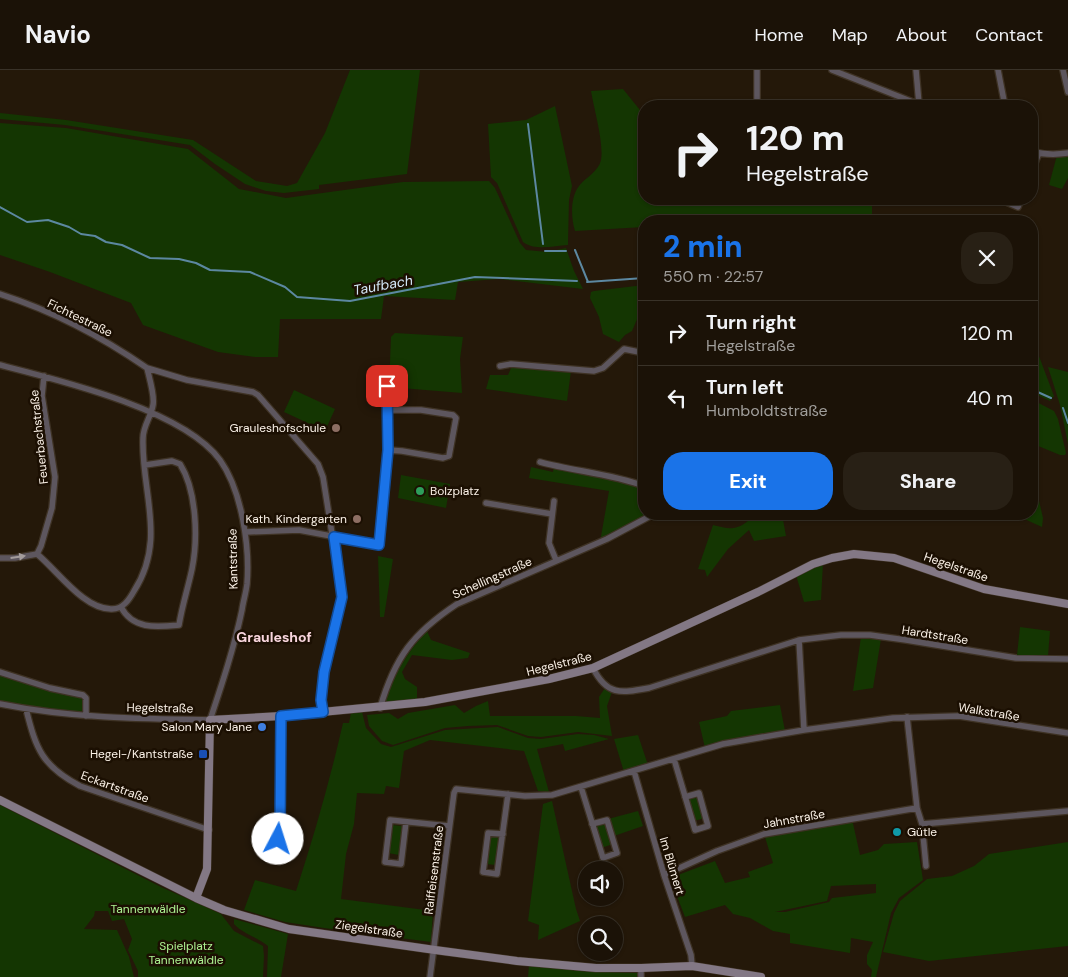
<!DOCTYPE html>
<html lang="en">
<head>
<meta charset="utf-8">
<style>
  body { margin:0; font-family:"DM Sans",sans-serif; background:#282015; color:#f1f3f6; height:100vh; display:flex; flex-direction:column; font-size:19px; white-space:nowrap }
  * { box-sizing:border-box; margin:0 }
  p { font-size:16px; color:#a09e9b }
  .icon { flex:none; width:28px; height:28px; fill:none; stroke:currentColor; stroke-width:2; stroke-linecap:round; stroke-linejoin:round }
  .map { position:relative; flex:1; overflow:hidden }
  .details { position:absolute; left:638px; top:145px; width:400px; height:305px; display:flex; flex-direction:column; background:#1b1207; border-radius:20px; box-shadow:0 1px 4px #0004,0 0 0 1px #393228 }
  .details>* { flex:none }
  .top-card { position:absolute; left:638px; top:30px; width:400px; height:105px; border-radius:20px; box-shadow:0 1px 4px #0004,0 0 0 1px #393228; background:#1b1207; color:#f1f3f6; overflow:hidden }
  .buttons { position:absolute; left:578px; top:791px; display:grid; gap:10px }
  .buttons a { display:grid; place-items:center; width:45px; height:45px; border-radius:50%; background:#1b1207; box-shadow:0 1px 4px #0004,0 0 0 1px #393228; font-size:25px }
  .pin { position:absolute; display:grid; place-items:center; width:42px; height:42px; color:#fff; margin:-21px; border-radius:10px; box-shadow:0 2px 8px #0006 }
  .me { position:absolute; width:55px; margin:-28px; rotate:5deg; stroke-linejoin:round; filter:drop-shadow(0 0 4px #0008) }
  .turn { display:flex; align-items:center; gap:18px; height:105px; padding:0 25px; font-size:22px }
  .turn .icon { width:65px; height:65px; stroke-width:2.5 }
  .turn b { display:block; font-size:35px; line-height:42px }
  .round { display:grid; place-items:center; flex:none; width:52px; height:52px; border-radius:20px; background:#282015 }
  .head { display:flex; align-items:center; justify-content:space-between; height:85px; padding:0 25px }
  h1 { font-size:30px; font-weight:800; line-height:38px; color:#1a73e8 }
  .button { display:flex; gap:10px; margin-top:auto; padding:10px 25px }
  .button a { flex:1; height:58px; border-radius:20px; background:#1a73e8; color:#fff; font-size:20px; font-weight:800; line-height:58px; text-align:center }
  .button a+a { background:#282015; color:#f1f3f6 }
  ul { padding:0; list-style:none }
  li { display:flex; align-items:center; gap:15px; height:65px; padding:0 25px; border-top:1px solid #393228 }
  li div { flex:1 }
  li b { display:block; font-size:19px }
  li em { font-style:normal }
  header { display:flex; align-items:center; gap:30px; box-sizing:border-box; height:70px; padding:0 25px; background:#1b1207; border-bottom:1px solid #393228 }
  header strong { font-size:24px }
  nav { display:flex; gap:28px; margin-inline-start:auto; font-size:18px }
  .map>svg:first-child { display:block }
  .green { fill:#143602; fill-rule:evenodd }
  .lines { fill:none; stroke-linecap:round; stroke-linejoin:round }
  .stream { stroke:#5c88a1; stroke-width:2 }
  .street-casing { stroke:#3e3224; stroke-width:8 }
  .secondary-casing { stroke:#3e3224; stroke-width:9 }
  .street { stroke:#5d565e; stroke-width:5.5 }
  .secondary { stroke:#837885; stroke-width:8 }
  .oneway { fill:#a49c9c }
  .route-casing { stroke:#114b97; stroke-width:12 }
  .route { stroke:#1a73e8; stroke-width:9 }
  .education-dot { fill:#8d6e63; stroke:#1b0f02; stroke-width:2 }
  .leisure-dot { fill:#2e9e5b; stroke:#1b0f02; stroke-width:2 }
  .shop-dot { fill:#3f7fe0; stroke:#1b0f02; stroke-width:2 }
  .transit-dot { fill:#1a4fb4; stroke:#1b0f02; stroke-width:2 }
  .culture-dot { fill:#0f9aa8; stroke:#1b0f02; stroke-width:2 }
  .labels { text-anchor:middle; stroke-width:5; stroke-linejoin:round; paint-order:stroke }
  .street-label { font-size:12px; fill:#fbf2e8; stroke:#1b0f02 }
  .poi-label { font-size:12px; fill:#fbf2e8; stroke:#1b0f02; text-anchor:end }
  .park-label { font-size:12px; fill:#acf191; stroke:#1b0f02 }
  .water-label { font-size:14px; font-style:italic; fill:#d3e6f5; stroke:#1b0f02 }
  .neighbourhood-label { font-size:14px; font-weight:bold; fill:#f8d5dd; stroke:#1b0f02 }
</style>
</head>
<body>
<header>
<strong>Navio</strong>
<nav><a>Home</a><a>Map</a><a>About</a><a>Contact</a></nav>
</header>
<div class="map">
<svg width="1068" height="907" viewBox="0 0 1068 907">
  <rect width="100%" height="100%" fill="#241809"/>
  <path class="green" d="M350,0H420L407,104L319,115V119L284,123L266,121L245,114L215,94L190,75L65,55L0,49V43L66,50L193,70L256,111L287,116L297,113L325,63Z
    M623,19L644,45V129H872V151H644V157L575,161C571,149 570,127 579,116C585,108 599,101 601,90C604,73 594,39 591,21Z
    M555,36L572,116L569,130L568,172V175C554,176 535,181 523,172L497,113L491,107L488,54L526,50Z
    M0,53L66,58L188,79L239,119L286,128L403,112L489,111L495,118L520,173L526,180L548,182L566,178L574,201L583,219L499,209L458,212L455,230L384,226L381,249H280L278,287H255L218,282L143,255L131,233L50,202L0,185Z
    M1068,83V108L1062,119L1049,115L1057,85Z
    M644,215V233L632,261L625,265L619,272L603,264L599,247L590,228L591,222L594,221Z
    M395,263L463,267L460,289L462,323L389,317L391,267Z
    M1031,265L1054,326L1050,331L1031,322Z
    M640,284H644V307L638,306Z
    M512,296L571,301L567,331L486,319L490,305H508Z
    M1048,297L1068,302V374L1060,335Z
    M294,320L335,339L325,361L284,342Z
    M1031,329L1054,341L1058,349L1066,383L1065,385H1060L1031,373Z
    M554,396L644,416V444H654L600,472L609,421L529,408L531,397L553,402Z
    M1031,396L1043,448L1042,457L1013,444H1031Z
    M401,405L450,414L446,438L398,428Z
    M755,444H782L786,466L754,471L749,460L728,479L707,507L705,500L698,499L713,455C734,461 741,459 755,444Z
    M378,486L393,489L384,547H380Z
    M823,493L821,530L804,532L796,505Z
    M1020,557L1050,561L1048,586L1017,585Z
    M427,561L431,570L470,583L468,588L452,590L412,585L402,602L405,609L417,617V630L385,633C393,605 407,582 427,561Z
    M861,567L881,569L873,618L853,621Z
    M0,602L83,625L86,646L0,634Z
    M605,618L612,622L607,636L612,666L578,662L541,667L528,666L497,655L468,656L445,658L393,675L382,671L369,656L367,645L389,643L398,649L408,643L455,635L464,643L476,636L488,631L490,646H576L600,648L599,627Z
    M780,635L785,661L705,678L699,652L727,646L731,641Z
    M362,642L366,658L381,674L391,677L445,660L498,657L528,668L541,669L578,664L594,665L609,669L565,681L563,674L537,679L549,722L538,721L524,681L430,670L404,681L399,718L386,716L384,724L357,723L354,754L346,784L341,829L433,841L431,872L324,858L285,852L244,840L255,810L296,821C314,766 330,710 343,653H349L351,643Z
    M638,665L648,695L624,702L614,669Z
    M698,725L705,748L694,751L687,729Z
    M552,731L576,839L580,851L538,870L539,855L528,851L543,734Z
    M0,735L161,817L221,844L234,861L263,876L264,886L263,907H138V901L128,880L132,869L124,849L112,851L108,841H95L94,846L84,859L117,860L129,887L134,907H0Z
    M638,741L643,756L614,766L608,749Z
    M852,749L860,785L878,780L884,774L917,772L923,810L899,828L891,843L876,907H871L872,900L867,894V885L873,872L851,868L850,883L790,873V864L773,861L750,848L733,844L725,835L685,847L670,808L715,791L725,813L750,807L748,802L773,793L764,764ZM876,814V823L832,828L829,832L785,842H775L827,831L831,816Z
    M606,751L613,774L601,778L594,755Z
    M392,755L402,756L399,785L388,783Z
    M490,766L500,767L496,795L486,794Z
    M1068,772V876L929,891L883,882L894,843L900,831L927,809L952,806L974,796L989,784Z
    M234,849L288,864L281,907H267L268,876C257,867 243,864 234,854Z
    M529,895L579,901L639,903L638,907H528Z"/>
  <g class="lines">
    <path class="stream" d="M528,54L543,174
      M0,137L27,152L48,150L69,157L81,164L95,166L106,172L122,175L150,188L179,189L196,193L210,200L250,202L285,217L297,227L350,231L475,207L577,211
      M575,180L588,212
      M545,181H566
      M587,212L644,208
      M1031,319L1051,328
      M1063,338L1068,353"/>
    <g class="street-casing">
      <path id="street" d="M757,0V36
        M832,0L923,36
        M916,0L919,34
        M998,0L1005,36
        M1063,0L1068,22
        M1031,81C1044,85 1055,85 1068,83
        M1031,103L1039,83
        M999,129L1018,137L1021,129
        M0,224C53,241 101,266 147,298C149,307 155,326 153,335C151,347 143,356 143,368C141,421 167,470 134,521C129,530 123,539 112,539C84,540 57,500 37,484
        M0,295C59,310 184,340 220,390C242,421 250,477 247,514C246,523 243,532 242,540C234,578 222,614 210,650C140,649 69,648 0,634
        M500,296L511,294L594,301L603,298L624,279L644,283
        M147,298L187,310L253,322L258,325L318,394L323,407L342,527L324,602L321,630L323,642
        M387,340H421L453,345L456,348L449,386L443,388L402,381L388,380
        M540,392C573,401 612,404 644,416
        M554,431L549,473L556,490
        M486,433L552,444
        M246,462L299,460L379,475L388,380L387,316
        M37,484L41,476L52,438L55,407L42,326L44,306
        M0,488H15L37,484
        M121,537C133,560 157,557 179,555C182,536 188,518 192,499C198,469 197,421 180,394L172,391L145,395
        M799,570L804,660
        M593,598C607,626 621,623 649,618L799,570L841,565H870L906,570L1016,588L1068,589
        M0,602L50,618L83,625L86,628V646
        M380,638C395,587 413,563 457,534L607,469L654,444
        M26,639C36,679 42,696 80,716L209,760
        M907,647L917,738L922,754L1068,741
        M674,689L695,760L708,756L699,723L685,727
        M634,701L664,805L691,885L692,896
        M581,717L603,788L617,783L607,750L592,754
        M406,752L401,794L385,792L390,750L449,756
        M922,754L926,796
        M503,764L488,763L483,802L497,804L508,724
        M276,780L280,759L281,646
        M664,805L717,781L764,764L917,738
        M430,907L454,723L456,719L525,726L552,725L723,674L804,660L893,648L959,646L1068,663
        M641,907V898"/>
    </g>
    <g class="secondary-casing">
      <path id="secondary" d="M0,730L196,828L224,840L289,859L435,880L517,891L596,898H641L692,896L761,907
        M196,828L207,799L210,650L281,646L425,632L549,609L593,598L758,522L813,494L832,488L854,484L894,488L984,519L1068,534"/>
    </g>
    <use href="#street" class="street"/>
    <use href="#secondary" class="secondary"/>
  </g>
  <defs><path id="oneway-solid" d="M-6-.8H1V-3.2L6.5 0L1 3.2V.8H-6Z" transform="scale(1.25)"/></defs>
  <use class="oneway" href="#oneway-solid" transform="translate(18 487) rotate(-8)"/>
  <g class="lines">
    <g class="route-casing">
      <path id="route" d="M278,769L280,759L281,646L323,642L321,630L324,602L342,527L334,467L379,475L388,380L387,316"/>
    </g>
    <use href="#route" class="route"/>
  </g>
  <g class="education-dot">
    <circle cx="336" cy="358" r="5"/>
    <circle cx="357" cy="449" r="5"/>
  </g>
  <circle class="leisure-dot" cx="420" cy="421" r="5"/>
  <circle class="shop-dot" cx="262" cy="657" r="5"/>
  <rect class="transit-dot" x="198" y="679" width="10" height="10" rx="2.5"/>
  <circle class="culture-dot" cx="897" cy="762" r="5"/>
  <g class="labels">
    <g class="street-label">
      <text transform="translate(80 248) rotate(26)" y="4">Fichtestraße</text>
      <text transform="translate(39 367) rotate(-96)" y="4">Feuerbachstraße</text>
      <text transform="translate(233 489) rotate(-91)" y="4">Kantstraße</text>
      <text transform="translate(956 497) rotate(19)" y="4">Hegelstraße</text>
      <text transform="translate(492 508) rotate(-24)" y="4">Schellingstraße</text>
      <text transform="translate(935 565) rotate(9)" y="4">Hardtstraße</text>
      <text transform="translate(559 594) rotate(-14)" y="4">Hegelstraße</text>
      <text transform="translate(160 638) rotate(1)" y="4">Hegelstraße</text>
      <text transform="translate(989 642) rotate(9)" y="4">Walkstraße</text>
      <text transform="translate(115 717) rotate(20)" y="4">Eckartstraße</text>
      <text transform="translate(794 749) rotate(-10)" y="4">Jahnstraße</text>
      <text transform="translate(672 796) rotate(73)" y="4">Im Blümert</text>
      <text transform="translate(434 800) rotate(-83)" y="4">Raiffeisenstraße</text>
      <text transform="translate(369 859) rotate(8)" y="4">Ziegelstraße</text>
    </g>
    <g class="poi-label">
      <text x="326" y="362">Grauleshofschule</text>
      <text x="430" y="425" text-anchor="start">Bolzplatz</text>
      <text x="347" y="453">Kath. Kindergarten</text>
      <text x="252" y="661">Salon Mary Jane</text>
      <text x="193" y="688">Hegel-/Kantstraße</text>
      <text x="907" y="766" text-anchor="start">Gütle</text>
    </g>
    <g class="park-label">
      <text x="148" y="843">Tannenwäldle</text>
      <text x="186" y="880">Spielplatz<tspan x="186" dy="14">Tannenwäldle</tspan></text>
    </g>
    <g class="water-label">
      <text transform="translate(383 215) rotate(-10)" y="5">Taufbach</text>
    </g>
    <g class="neighbourhood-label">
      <text x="274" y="572">Grauleshof</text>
    </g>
  </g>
</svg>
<div class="buttons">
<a><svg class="icon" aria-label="sound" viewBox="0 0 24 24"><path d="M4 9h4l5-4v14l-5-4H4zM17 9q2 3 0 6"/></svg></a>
<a><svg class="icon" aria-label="search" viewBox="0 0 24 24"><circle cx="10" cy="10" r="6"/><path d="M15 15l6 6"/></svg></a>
</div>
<div class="pin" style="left:387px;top:316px;background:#d93025"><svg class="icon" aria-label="arrive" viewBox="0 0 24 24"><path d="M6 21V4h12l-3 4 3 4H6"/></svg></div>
<svg class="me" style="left:278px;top:769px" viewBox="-20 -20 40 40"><circle r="19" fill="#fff"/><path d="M0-13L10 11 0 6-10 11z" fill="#1a73e8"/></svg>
<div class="top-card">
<div class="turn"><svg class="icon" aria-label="right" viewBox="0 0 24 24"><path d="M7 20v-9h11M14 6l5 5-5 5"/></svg><div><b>120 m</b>Hegelstraße</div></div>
</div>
<section class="details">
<div class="head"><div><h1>2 min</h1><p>550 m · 22:57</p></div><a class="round"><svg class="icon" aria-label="close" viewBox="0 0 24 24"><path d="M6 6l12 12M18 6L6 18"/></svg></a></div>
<ul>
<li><svg class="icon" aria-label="right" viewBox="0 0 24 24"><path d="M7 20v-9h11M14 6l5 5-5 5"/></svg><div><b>Turn right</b><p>Hegelstraße</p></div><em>120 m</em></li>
<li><svg class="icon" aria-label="left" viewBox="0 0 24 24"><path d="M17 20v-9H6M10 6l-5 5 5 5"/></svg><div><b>Turn left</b><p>Humboldtstraße</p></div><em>40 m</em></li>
</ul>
<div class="button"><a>Exit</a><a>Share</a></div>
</section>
</div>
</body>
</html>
